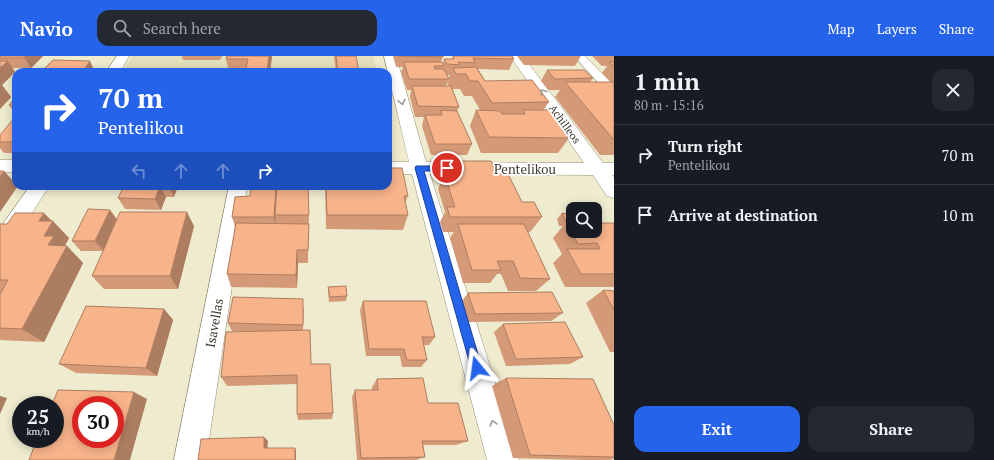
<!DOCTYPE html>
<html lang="en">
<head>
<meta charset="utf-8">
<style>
  body { margin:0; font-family:"PT Serif",serif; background:#242831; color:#f1f3f6; height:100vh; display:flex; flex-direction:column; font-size:15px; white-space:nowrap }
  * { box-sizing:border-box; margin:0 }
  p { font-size:13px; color:#9ea1a6 }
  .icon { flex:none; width:22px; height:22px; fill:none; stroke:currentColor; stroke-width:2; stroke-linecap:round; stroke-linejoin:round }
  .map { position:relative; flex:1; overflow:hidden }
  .details { display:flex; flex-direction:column; background:#171b24; width:380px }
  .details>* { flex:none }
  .banner { position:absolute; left:12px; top:12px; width:380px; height:122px; border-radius:12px; box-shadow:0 2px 10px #0003; background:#2563eb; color:#fff; overflow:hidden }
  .buttons { position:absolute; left:566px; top:146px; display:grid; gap:8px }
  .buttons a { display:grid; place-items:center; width:36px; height:36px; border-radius:8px; background:#171b24; box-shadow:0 2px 10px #0003; font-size:20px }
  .speed { position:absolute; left:12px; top:340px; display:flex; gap:8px; font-size:20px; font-weight:700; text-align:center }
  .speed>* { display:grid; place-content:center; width:52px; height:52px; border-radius:50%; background:#171b24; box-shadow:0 2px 10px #0003; line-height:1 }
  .speed small { font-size:10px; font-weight:400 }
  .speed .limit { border:6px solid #d22; background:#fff; color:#111 }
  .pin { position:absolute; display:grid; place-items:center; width:34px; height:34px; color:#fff; margin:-17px; border:2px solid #fff; border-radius:50%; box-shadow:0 1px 4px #0007 }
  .me { position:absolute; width:44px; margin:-22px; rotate:344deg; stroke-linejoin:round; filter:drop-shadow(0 0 3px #0008) }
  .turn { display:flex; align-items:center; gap:14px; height:84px; padding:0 20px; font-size:18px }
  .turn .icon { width:52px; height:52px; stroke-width:2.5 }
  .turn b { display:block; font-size:28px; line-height:34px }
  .lanes { display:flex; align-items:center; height:38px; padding:0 20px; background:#0003; justify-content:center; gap:20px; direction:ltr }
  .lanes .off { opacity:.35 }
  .round { display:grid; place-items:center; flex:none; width:42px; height:42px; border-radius:12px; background:#242831 }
  .headline { display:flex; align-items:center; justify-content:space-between; height:68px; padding:0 20px }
  h1 { font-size:24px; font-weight:700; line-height:30px }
  .button { display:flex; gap:8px; margin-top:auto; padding:8px 20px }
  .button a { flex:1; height:46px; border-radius:12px; background:#2563eb; color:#fff; font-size:16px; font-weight:700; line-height:46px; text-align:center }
  .button a+a { background:#242831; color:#f1f3f6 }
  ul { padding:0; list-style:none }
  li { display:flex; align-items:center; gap:12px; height:60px; padding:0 20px; border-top:1px solid #363941 }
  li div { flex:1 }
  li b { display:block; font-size:15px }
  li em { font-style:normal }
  header { display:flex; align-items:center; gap:24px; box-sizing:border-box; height:56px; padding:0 20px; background:#2563eb; color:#fff }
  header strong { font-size:19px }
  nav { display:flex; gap:22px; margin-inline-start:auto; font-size:14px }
  .search { width:280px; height:36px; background:#242831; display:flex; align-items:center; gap:10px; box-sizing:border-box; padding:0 14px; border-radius:12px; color:#9ea1a6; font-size:15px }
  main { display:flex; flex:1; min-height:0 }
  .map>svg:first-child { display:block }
  .built { fill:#e4dfbc }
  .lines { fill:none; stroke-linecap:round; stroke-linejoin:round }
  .pedestrian-casing { stroke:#928e75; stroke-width:1 }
  .minor-casing { stroke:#928e75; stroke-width:1 }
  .pedestrian { fill:#fff; fill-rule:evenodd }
  .minor { fill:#fff; fill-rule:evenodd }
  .wall { fill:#d49a77; fill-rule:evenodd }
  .shaded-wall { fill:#ad7d61 }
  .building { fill:#f7b38a; stroke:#ad7d61; fill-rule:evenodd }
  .oneway { stroke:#9e9d98 }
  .route { fill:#2563eb; stroke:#184099 }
  .labels { text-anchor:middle; stroke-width:3.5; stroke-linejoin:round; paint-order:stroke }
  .far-street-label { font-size:11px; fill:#3d3b30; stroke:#fff }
  .street-label { font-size:13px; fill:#3d3b30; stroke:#fff }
</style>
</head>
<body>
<header>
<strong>Navio</strong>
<div class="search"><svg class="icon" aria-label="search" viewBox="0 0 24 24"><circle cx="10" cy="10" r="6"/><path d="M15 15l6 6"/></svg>Search here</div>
<nav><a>Map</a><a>Layers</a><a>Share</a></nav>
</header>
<main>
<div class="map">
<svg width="614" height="404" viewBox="0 0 614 404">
  <rect width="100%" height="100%" fill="#efebcf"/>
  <path class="built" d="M132,0H373L377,16H122Z"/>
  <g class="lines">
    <g class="pedestrian-casing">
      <path id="pedestrian" d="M574,0H585L614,30V41L610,40Z"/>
    </g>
    <g class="minor-casing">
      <path id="minor" d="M117,0H129L120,16H106Z
        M384,0H396L426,106L584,107L510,0H523L603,107H614V119H612L614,121V142L607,140L593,119L430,118L519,404H487L412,118H388V106H409Z
        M0,104H16V116H0Z
        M30,130H49L8,195L0,198V172Z
        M229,130H247L206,404H174Z"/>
    </g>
    <use href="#pedestrian" class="pedestrian"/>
    <use href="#minor" class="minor"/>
  </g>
  <path class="wall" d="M0,0H43L31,12H13L15,16L2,29L11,41L0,53Z
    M182,0H222L220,4H183Z
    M272,0L270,16H229L226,3Z
    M334,0H356L359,16H336Z
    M393,0H443L441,6L443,7L444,3H452L453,0H512L514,3L509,14L478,13L485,25L549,46L543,54L569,82L558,97H481L470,70L476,54H480L472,40H464L460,33H452L459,51L457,55L472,88L467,99H431L422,70L424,61H415L410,41L411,34H407L401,16L403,11H396ZM447,19H450L447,27L449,30H446L449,23Z
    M517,0H581L575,10L524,9Z
    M592,0H614V99H600L555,41L560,34H548L541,25L547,14L593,22L590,26H611L602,17L607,10H602Z
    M16,41V59L9,49Z
    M16,60V97H4L0,92V79Z
    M450,105L497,118L522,146L542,161L530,176H528L550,223L536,235H508L501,218H497L490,227H463L450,182L454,176H443L440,166L445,156L438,133Z
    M124,130H178L174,141H166L161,154L125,153L118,142Z
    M325,130H388L408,140L405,147L408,159L403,174L326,173Z
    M235,141L309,159L308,207H298L297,232L231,231L227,218L235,171L232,161Z
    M110,154L117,163L194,170L178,233H104L92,220L103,195H81L72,185Z
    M562,157L573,159V175L614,167V231H565L553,207L562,198L553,182L563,170H559L557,163Z
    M51,165L69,182L65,190H67L83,207L44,286L0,284V168H7Z
    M328,231L347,240L346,245L329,246L328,236Z
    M603,234L614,235V296H610L586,247Z
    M468,237L563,257L551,265L467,266L461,246Z
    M363,245L435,281L429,289H423L427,304L421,311H402L400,300H366L360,254Z
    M304,252L303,274L311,308L333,357L332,363L298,364L297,358V328L227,330L221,321L256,275H232L228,267Z
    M164,253L173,264L157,320L76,317L59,308Z
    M503,268L583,301L570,308L506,310L494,276Z
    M506,322L614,369V403L609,404H582L513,402L492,330Z
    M377,323L428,347L468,385L456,389H423L425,401L416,404H357L352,341L355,334H372V331Z"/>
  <path class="shaded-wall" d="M26,0H43L31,12L24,2Z
    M269,0H272L270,16H267Z
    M8,5L15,16L2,29L11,41L0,53V12Z
    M90,5L95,16H85V12Z
    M4,115L16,128V130H18L0,156V121Z
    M160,130L166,141L161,154L155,143Z
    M169,130H178L174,141Z
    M276,130H277L275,171L274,161Z
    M110,154L117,164L104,195L95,185Z
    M187,156L194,170L178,233L170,220Z
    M44,157L53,166V165L69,182L64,191L67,190L83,207L44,286L22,273L44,180L39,165Z
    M297,194L298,207L297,232L296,219Z
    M164,253L173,264L157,320L146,312Z
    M134,336L147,343L130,404H114Z
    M0,340L7,342L0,358Z
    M264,381L268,385L267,396L264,392Z
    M295,392L296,395V404H295Z"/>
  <path class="building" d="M0,0H26L24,2H0Z
    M227,0H269L267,16H245L248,3H226Z
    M336,0H356L359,16H338Z
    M398,0H443V1Z
    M453,0H512L514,3L473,2L475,7L458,6L460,9L447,8L444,3H454Z
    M53,4L90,5L85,12H89L85,16H41Z
    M0,5H8L0,12Z
    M404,6H442L444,10H434L435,13H444L449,23H409Z
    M609,6H614V11Z
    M476,11L485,25L532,24L549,46L492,47L478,25H470L466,18H456L453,12Z
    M547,14H584L593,22L555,23Z
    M565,26H614V83H613Z
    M412,30H451L459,51L418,50Z
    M16,41V49H9Z
    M441,54L457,55L472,88H435L425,59H442Z
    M476,54L500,55L502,58H525L523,54H550L569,82L489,81Z
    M16,60V86H0V79Z
    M450,105H491L497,118H508L522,146H534L542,161H450L447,151H455L444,118H455Z
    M388,112H402L408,140H404L408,159H327L326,130H388Z
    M0,115H4L0,121Z
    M124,130H160L155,143L118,142Z
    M251,130H276L274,161H232L235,141L250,140Z
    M277,130H308L309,159H275Z
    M88,153L110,154L95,185H72Z
    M120,156H187L170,220H92Z
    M15,157H44L39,165H53L44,180H54L48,189L67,190L22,273L0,272V238L8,224H0V168H7Z
    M562,157L573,159V165L565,164Z
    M236,167L309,168L308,194H297L296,219L227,218Z
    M566,167H573V175H595V167H614V218H581L567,193H600L597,187L578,188Z
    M458,168H524L550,223L520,222L513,205H497L501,214H472Z
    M346,230L347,240L330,241L328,231Z
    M603,234L614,235V254Z
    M552,236L563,257L475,258L468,237Z
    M233,241L303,243V269L228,267Z
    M363,245H426L435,281H422L427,304H407L404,293H369Z
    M86,250L164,253L146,312L59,308Z
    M565,266L583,301L516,303L503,268Z
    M310,274L311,308H330L333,357L297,358V319L221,321L226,276Z
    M423,322L428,347H458L468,385H422L425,401L361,402L355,334H378L377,323Z
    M506,322L593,323L614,369V401L530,399Z
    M58,334L134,336L114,404H29L37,383H55V349H52ZM81,349H115V383H81Z
    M264,381V392H295V404H198L201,383Z"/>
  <defs><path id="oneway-chevron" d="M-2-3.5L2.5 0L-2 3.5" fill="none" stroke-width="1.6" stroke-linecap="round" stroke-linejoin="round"/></defs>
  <g class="oneway">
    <use href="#oneway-chevron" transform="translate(543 36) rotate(-126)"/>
    <use href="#oneway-chevron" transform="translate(402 46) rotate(76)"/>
    <use href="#oneway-chevron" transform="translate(493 367) rotate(-106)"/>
  </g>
  <path class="route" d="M416,110H447L451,112L447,115H424L482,312L481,316L477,317L473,316L471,312L415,112Z"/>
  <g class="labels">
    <g class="far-street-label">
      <text transform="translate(565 68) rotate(54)" y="4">Achilleos</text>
    </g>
    <g class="street-label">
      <text x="525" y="118">Pentelikou</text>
      <text transform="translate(214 267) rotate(-80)" y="5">Isavellas</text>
    </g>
  </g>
</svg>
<div class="buttons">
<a><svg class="icon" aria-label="search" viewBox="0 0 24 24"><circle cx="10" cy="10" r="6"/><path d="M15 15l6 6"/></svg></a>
</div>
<div class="speed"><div>25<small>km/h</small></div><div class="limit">30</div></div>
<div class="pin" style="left:447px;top:112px;background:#d93025"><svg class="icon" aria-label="arrive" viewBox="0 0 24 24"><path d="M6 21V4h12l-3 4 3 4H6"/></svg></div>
<svg class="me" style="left:477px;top:312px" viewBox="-20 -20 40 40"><path d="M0-17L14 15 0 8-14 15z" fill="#2563eb" stroke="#fff" stroke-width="4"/></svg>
<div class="banner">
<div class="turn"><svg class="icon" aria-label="right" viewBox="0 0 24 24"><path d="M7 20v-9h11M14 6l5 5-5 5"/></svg><div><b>70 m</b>Pentelikou</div></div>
<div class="lanes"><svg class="icon off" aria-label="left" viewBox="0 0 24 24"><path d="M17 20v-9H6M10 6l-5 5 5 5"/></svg><svg class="icon off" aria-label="ahead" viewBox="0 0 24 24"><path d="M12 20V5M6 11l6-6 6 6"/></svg><svg class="icon off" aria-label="ahead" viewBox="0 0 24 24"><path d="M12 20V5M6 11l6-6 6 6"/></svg><svg class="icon" aria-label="right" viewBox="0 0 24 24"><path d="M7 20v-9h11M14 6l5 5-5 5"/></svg></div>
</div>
</div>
<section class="details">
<div class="headline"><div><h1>1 min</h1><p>80 m · 15:16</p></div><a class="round"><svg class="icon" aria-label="close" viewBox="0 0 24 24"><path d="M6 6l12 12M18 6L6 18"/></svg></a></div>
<ul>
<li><svg class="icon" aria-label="right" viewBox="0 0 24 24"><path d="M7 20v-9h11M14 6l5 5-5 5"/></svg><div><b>Turn right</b><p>Pentelikou</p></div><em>70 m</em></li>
<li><svg class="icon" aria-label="arrive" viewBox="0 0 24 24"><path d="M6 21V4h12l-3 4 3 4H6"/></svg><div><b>Arrive at destination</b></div><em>10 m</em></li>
</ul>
<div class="button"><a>Exit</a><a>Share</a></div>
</section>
</main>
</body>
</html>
